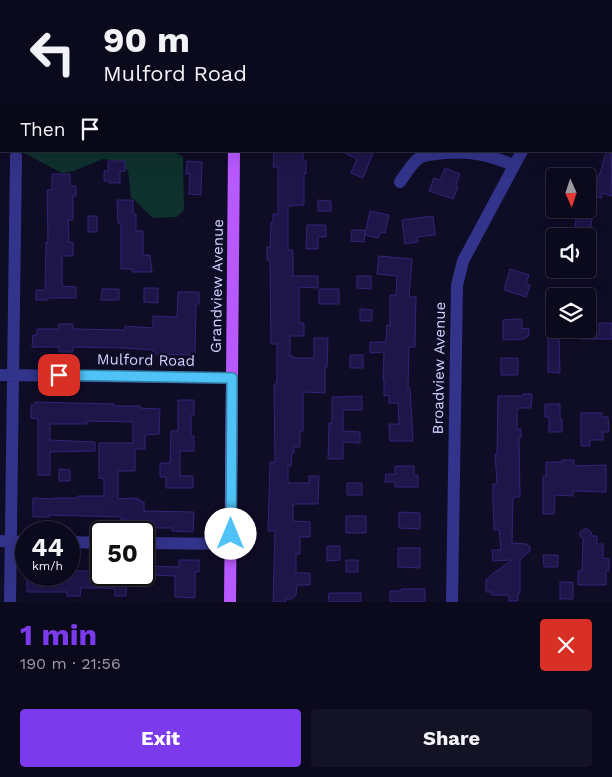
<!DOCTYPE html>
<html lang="en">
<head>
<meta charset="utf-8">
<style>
  body { margin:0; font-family:"Work Sans",sans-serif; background:#141225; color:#f1f3f6; height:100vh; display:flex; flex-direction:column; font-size:19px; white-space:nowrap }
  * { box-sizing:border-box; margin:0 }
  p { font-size:16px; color:#9a9aa3 }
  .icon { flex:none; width:28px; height:28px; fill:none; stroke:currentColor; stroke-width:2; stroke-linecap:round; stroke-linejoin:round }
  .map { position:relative; height:602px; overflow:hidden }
  .drawer { display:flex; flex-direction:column; background:#0b091c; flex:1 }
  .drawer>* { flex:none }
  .hud { position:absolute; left:0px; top:0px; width:612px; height:152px; box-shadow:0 5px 20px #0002,0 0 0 1px #2b2a3b; background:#0b091c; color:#f1f3f6; overflow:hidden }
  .needle { width:32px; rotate:177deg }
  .controls { position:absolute; left:546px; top:168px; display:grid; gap:10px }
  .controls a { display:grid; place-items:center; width:50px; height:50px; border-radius:5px; background:#0b091c; box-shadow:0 5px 20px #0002,0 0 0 1px #2b2a3b; font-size:25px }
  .speed { position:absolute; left:15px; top:521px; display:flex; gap:10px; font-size:25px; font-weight:700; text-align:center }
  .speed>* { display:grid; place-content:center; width:65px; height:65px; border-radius:50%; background:#0b091c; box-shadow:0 5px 20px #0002,0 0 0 1px #2b2a3b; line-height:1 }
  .speed small { font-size:12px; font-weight:400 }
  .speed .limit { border:2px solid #111; border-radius:8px; background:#fff; color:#111 }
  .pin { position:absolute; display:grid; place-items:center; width:42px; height:42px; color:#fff; margin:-21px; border-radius:10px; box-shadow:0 2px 8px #0006 }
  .me { position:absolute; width:55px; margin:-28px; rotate:0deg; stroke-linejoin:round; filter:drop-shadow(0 0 4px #0008) }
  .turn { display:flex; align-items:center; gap:18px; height:105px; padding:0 20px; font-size:22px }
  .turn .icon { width:65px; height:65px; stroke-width:2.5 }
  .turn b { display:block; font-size:35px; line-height:42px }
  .then { display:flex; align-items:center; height:48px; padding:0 20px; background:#0003; gap:10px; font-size:19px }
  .round { display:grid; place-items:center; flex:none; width:52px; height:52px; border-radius:5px; background:#141225 }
  .headline { display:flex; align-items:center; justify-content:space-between; height:85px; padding:0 20px }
  h1 { font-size:30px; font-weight:700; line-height:38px; color:#7c3aed }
  .button { display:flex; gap:10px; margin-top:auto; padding:10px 20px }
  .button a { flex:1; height:58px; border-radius:5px; background:#7c3aed; color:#fff; font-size:20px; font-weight:700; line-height:58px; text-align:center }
  .button a+a { background:#141225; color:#f1f3f6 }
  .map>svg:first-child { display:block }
  .green { fill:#0e312e }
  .building { fill:#1e1649; stroke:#312578 }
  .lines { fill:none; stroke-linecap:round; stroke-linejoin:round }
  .minor { stroke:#32338a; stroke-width:12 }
  .major { stroke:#b858ff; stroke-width:12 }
  .route-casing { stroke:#337fa1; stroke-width:12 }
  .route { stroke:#4fc3f7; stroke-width:9 }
  .labels { text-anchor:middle; stroke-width:5; stroke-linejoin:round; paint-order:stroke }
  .street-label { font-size:15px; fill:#d4d1ff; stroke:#0f0c26 }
</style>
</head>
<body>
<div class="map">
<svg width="612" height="602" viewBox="0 0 612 602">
  <rect width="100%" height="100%" fill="#0f0c26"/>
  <path class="green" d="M0,0H83L1,1V147Z
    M20,151H173L183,157L184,210L177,217L153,218L131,197L128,171L120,161L103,159L74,171L62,173Z"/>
  <path class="building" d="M611,140L612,196L602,193L601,198L591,195L603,165H602L607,151H611Z
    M274,151H303V161H306V174H304V205L288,206V250H293V276H318V288L299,287V323H304V336H290V356H293V358H314V338H328L327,367H325V393L303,392V431H300V447H294V453H292L291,466H288V483H309V476H319L318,504H293V521L310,522V537H300V554H296V573H310V585H297L296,595L291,599H286V602H273L275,531H268L270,462H275L274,384H276L277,379V344H271L270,260H267V247H270L271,223L273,220V214H278V167H273Z
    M341,151H374L363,178L351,173L357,159Z
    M108,161H125V171L120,172V183H109V181H104V171H108Z
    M187,161L202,162L201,195L189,194L190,174H186Z
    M445,168L460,174L456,185L458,187L453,199L429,191L434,178L440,180Z
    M52,174H70V186H76V196H73V220H68L69,242H73V256H62V286L76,287V298H48V300H36V290H45L46,242H48L47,190H52Z
    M117,200H133V214H136V231H143V255H150L152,272H132V269H121V224L118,223Z
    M318,200L331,201V211H318Z
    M577,209H593L590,236H574Z
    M370,211L389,215L385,233L380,232L378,238L365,235Z
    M88,216H97V232H88Z
    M433,216L435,235L417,237L418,242L405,244L402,220Z
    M307,225H326V237H318V249H306Z
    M352,230H365L364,242L351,241Z
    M379,256L412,259L409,297H416L415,347H409L408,388H410L413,441H390L389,424H399L398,403H389V395L384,396V380H383L384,352L370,353V342H386L387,325L390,326V295H396L397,276L377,274Z
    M510,269L529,275L526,283L530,285L526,297L504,290Z
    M357,276H371V289L357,288Z
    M144,288H158V303L144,302Z
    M102,289H119V300H101Z
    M319,289H339V304H319Z
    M178,292H199V304H196L195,355L153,354V350L124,348L73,347V352H59V347H32L33,335H37V329H59V324H73V329L125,330V326L153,328V316L177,317Z
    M360,309L372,310V321H360Z
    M515,319L522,320V329L529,328V335L524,339L503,340V320Z
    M599,323H612V339H581L571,329H592L599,335Z
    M559,334L560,373L548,372V335Z
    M350,355H363V368H350Z
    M501,358H518V375H501Z
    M523,394H532L531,408H518L517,410V429H521V438H519L520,497H513L512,543L527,544L530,547V551L520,560V593H518V601H509V595H492V592H486V579H488L491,575L512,560L493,561L492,550H501L499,530H494L493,503V484H497L495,454H497L498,396H522Z
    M362,396V410H343V431L360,432V443L343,442V459H328L329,423H332V397Z
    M178,400H194V415H191V436H194V451H180V476H193V488H166V477H160V463H170L171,431H178Z
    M35,402L114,404V406H140V408L160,409L159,434L145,435V449H135V471H118V499L137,498V500H141V502H144V511L194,512L193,532L172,531V528H154V521L121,520V517L49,515V517H33V498L54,499V498H78V496H104V479L99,478V443H133V422L87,421V424H50V440L95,442V451L50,452V475H38V419L31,418V405H35Z
    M545,404H560V419H562V432H549V417H545Z
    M581,413H602V417H608L609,432H603V440H590V446H581Z
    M562,460H574V466L606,465V492L573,491V496L555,495L554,514H543V476H546V462H562Z
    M395,466H414V475H418V487H395V482H385L386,474H395Z
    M59,469L70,470V481H59Z
    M347,483H362V495H347Z
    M399,512L420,513V529L399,528Z
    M346,516H366V533H346Z
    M584,529H588L591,532L592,536H597V544H603V558L609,559V571H606V585H578V571H582L583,538L580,536V532Z
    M327,546H340V560L327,561Z
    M398,548H420V568L398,567Z
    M543,555H558V567H544Z
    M179,560H199V572H195V598L175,597V576L152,575V578H144V575H133H144V566L179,567Z
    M346,560H358V572H346Z
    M77,571H101V575H127L126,596H115V589L104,588H81L80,596H67V592H27V575H69V572Z
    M560,582H573V599H560Z
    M401,589H425V602H390V591H401Z
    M329,593H361V602H328Z"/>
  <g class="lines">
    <path class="minor" d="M526,0V1
      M400,182C405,175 412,163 419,158C427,154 437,154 446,153C472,151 489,155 513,165
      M0,375L232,378
      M0,541L26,542
      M69,542L101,543
      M144,543L231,544
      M10,602L16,156
      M452,602L457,285L463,261L522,151"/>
    <path class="major" d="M237,1V0
      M230,602L234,151"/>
  </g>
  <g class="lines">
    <g class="route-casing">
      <path id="route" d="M59,375L232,378L231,534"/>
    </g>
    <use href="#route" class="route"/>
  </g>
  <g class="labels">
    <g class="street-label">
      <text transform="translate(217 286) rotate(-89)" y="5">Grandview Avenue</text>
      <text transform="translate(146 360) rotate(1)" y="5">Mulford Road</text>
      <text transform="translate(439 368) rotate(-89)" y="5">Broadview Avenue</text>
    </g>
  </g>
</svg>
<div class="controls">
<a><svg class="needle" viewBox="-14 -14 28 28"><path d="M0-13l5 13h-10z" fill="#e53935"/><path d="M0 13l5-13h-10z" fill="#9a9aa3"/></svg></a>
<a><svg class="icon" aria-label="sound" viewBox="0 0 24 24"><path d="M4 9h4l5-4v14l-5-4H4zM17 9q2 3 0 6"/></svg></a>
<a><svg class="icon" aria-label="layers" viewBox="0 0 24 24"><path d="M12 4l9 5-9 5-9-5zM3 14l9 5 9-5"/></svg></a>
</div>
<div class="speed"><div>44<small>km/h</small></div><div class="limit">50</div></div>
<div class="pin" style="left:59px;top:375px;background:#d93025"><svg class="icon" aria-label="arrive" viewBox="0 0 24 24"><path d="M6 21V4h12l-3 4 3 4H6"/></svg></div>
<svg class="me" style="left:231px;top:534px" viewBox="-20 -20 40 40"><circle r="19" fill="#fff"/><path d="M0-13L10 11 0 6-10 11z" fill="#4fc3f7"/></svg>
<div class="hud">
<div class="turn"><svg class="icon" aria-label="left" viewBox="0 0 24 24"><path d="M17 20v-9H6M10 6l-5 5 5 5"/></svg><div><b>90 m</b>Mulford Road</div></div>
<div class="then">Then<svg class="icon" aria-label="arrive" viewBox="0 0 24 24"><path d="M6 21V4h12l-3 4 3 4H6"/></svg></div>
</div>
</div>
<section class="drawer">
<div class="headline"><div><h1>1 min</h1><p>190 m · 21:56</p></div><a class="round" style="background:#d93025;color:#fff"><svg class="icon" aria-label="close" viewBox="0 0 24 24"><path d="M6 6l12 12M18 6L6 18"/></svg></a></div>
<div class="button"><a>Exit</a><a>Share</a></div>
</section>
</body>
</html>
